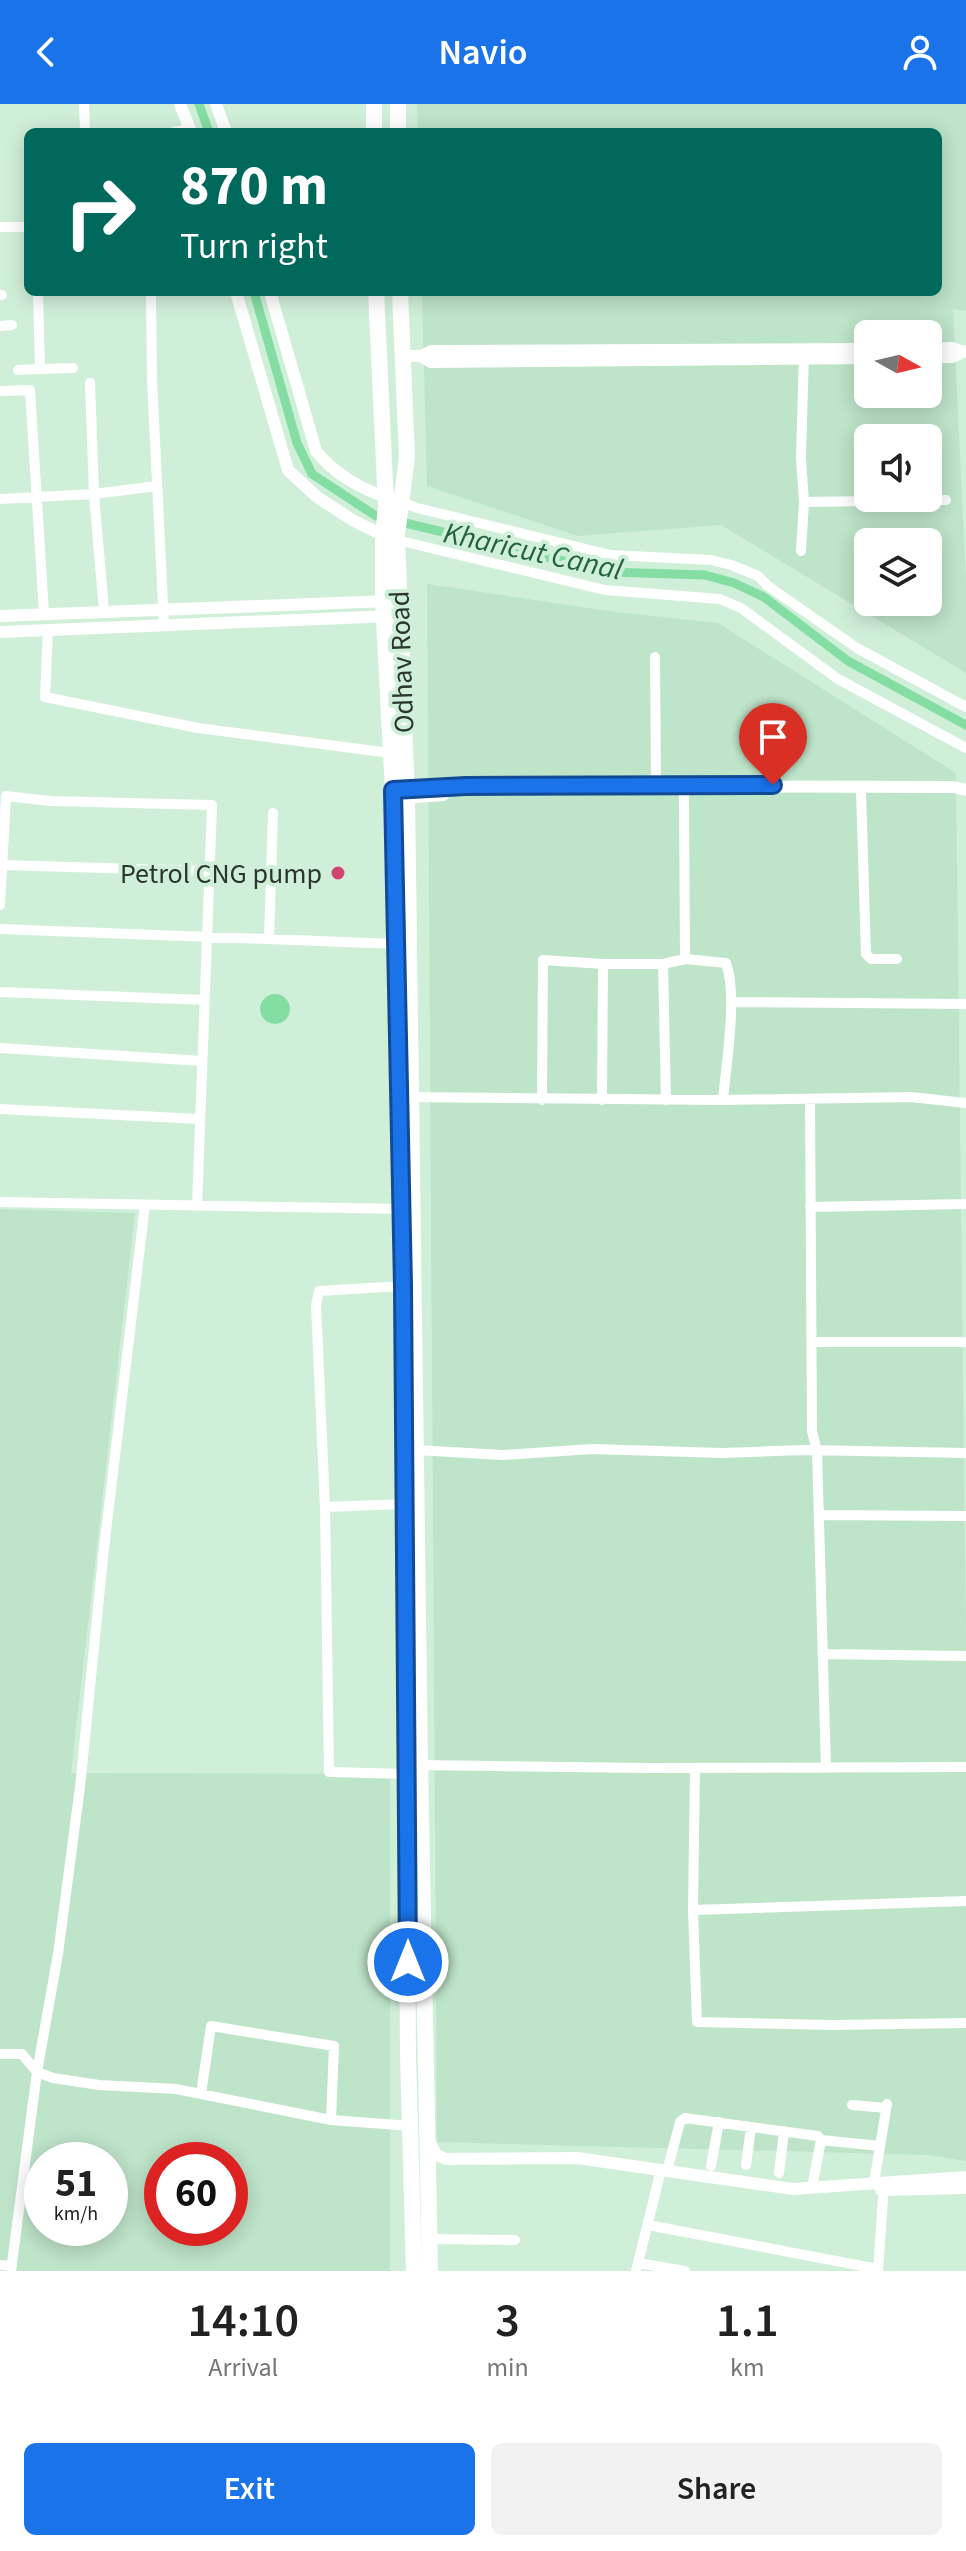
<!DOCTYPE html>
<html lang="en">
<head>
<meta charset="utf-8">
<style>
  body { margin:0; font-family:"Source Sans 3",sans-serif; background:#f2f2f2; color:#222; height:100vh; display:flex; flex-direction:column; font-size:30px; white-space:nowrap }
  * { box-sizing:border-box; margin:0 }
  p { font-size:26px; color:#767676 }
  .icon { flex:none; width:44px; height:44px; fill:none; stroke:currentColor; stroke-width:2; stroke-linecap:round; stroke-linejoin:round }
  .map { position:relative; height:2167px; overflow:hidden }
  .side { display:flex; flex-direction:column; background:#fff; flex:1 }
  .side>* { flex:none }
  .hud { position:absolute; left:24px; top:24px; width:918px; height:168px; border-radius:12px; box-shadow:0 4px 20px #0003; background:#00695c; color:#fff; overflow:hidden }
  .needle { width:52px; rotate:98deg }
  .controls { position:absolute; left:854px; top:216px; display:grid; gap:16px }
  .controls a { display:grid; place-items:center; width:88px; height:88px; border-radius:12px; background:#fff; box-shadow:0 4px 20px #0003; font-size:40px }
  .speed { position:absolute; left:24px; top:2038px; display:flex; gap:16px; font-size:40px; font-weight:700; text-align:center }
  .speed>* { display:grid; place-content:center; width:104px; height:104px; border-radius:50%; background:#fff; box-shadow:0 4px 20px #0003; line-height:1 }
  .speed small { font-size:20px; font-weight:400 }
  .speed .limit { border:12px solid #d22; background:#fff; color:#111 }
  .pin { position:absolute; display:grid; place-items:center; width:68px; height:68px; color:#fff; margin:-82px -34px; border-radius:50% 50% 50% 0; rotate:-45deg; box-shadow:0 0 8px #0007 }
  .pin .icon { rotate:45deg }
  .me { position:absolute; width:88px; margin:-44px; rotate:0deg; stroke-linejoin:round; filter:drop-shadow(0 0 6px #0008) }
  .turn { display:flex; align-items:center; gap:28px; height:168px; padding:0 24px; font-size:36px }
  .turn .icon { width:104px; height:104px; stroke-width:2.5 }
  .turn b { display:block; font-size:56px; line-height:68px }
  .eta { display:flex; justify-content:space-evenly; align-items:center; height:136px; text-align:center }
  .eta b { font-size:48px; font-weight:600; line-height:56px }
  .primary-button { display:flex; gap:16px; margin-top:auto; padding:16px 24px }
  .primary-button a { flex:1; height:92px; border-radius:12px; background:#1a73e8; color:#fff; font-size:32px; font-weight:600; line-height:92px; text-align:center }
  .primary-button a+a { background:#f2f2f2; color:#222 }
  header { display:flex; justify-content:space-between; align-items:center; height:104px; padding:0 24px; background:#1a73e8; color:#fff; font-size:36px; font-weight:600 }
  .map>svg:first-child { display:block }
  .built { fill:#bee4c9; fill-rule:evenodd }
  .water { fill:#84dea3 }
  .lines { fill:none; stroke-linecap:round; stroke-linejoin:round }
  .canal { stroke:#84dea3; stroke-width:9 }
  .minor { stroke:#fff; stroke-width:10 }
  .tertiary { stroke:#fff; stroke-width:12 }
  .primary { stroke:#fff; stroke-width:16 }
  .route-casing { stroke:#114b97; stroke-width:20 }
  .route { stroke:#1a73e8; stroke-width:14 }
  .poi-dot { fill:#d14472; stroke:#d0efd9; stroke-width:3 }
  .labels { text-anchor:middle; stroke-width:8; stroke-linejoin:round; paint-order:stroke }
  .street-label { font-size:28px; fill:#2a362d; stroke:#d0efd9 }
  .poi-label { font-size:28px; fill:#2a362d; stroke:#d0efd9; text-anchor:end }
  .water-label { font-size:30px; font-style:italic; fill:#22633d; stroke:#d0efd9 }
</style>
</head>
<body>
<header><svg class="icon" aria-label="back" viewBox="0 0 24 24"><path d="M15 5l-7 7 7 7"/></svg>Navio<svg class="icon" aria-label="person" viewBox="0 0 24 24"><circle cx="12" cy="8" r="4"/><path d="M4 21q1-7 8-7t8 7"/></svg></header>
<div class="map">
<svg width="966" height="2167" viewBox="0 0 966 2167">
  <rect width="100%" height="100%" fill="#d0efd9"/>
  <path class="built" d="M417,0H966V207L953,205L966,477V569L721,421L578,432L427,382L422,188H938V28H418ZM868,230H928V290H868ZM868,334H928V394H868ZM868,438H928V498H868Z
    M427,480L615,508L718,519L956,669L966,1538V2057L928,2051L437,2038Z
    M0,1105L135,1109L71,1669L390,1670V2167H0ZM42,2056H110V2124H42ZM162,2056H230V2124H162Z"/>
  <path class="water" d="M260 905a15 15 0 1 1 30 0a15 15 0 1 1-30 0Z"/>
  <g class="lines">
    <path class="canal" d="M199,0L209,28
      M254,188L297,339L312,370L376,412L609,468L705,471L734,479L764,493L848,557L966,621"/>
    <path class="minor" d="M84,0L85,28
      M174,28L190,25
      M0,123H28
      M151,188L152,275L164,521
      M0,191H2
      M0,222L12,221
      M804,248L801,354L804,398
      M40,265L73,264
      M18,266L40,265L38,188
      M0,287L30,286L44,509
      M0,395L94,390L90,279
      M400,397L417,404L611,451L711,456L731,461L758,472L768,482L857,544L966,603
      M397,436L605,486L720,495L741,504L838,575L966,644
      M801,447L804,398L946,396
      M104,507L94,390L157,382
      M48,525L45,593L198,624L390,649
      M655,553L656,682
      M861,688L866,850L871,855H897
      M684,689L685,855
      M1,761L209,767
      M0,801L6,692L50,697L212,701L197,1102
      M0,825L396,840
      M269,834L273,709
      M663,860L666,996
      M0,888L204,896
      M731,898L966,900
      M0,944L201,957
      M405,993L723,996L911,993L966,999
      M810,995L812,1327L817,1347L826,1664
      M542,996L543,856L603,860
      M602,996L603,860H663L685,855L726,859C738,892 726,960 723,996
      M0,1005L199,1015
      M0,1098L406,1105
      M810,1103L966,1100
      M403,1182L319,1187L316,1201L325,1403L404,1400
      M812,1238H966
      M416,1346L503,1351L592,1345L723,1349L805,1346L966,1349
      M325,1403L329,1668L407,1670
      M819,1411L966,1412
      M823,1550L966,1552
      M420,1661L648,1664L966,1663
      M695,1664L693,1806L697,1918L833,1921L966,1919
      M693,1806L966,1797
      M0,1950H22L37,1968L53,1974L99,1981L176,1985L331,2016L411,2022
      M201,1990L211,1922L334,1942L331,2016
      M852,2001L886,2004
      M821,2036L880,2042
      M746,2061L751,2023
      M711,2062L719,2018
      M667,2067L680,2018L685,2014L818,2032L821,2036L812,2084
      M779,2069L784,2027
      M874,2079L887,2000
      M648,2121L878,2165
      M429,2135L515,2136
      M638,2159L685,2167
      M0,2161L12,2162
      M11,2167L37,1968L58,1850L80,1683L104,1444L145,1101
      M636,2167L659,2074
      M878,2167L884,2080"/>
    <path class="tertiary" d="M180,0L191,28
      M216,0L226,28
      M236,188L288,366L317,393L354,417L389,434
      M270,188L316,347C334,370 365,388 393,395
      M928,245L952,244L963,248
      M401,252H421L431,247L868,245
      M421,252L431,258L868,254
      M928,253H952L966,247
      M0,512L389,497
      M0,528L392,512
      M402,685L466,682L953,683L966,686
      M402,694L443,691
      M430,2038L436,2051L446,2055L577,2054L793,2085L966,2073
      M881,2086L966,2084"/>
    <path class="primary" d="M374,0V28
      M398,0V28
      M376,188L386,401L383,433V497L393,686L396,826L403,1182L408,1952L414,2167
      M400,188L407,353L397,431L407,694L420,1661L430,2167"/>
  </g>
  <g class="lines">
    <g class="route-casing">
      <path id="route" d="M408,1858L403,1182L393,686L466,682L773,681"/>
    </g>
    <use href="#route" class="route"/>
  </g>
  <circle class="poi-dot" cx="338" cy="769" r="8"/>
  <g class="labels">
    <g class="street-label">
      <text transform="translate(401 558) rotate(-92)" y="10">Odhav Road</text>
    </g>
    <g class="poi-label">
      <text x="322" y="779">Petrol CNG pump</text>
    </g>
    <g class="water-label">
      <text transform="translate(533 447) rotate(12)" y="10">Kharicut Canal</text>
    </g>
  </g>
</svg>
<div class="controls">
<a><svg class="needle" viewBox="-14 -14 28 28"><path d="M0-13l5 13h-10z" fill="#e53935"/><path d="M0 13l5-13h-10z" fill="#767676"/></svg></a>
<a><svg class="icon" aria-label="sound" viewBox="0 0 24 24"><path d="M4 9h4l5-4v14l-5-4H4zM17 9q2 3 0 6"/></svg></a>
<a><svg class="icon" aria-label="layers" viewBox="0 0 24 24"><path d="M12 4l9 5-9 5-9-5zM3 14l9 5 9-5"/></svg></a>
</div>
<div class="speed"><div>51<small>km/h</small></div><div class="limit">60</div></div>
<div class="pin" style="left:773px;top:681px;background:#d93025"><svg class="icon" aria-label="arrive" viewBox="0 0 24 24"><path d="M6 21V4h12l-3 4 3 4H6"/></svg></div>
<svg class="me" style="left:408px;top:1858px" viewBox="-20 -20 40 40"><circle r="17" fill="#1a73e8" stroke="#fff" stroke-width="3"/><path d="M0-11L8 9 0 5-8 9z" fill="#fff"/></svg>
<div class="hud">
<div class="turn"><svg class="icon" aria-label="right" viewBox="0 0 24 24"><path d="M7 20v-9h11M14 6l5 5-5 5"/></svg><div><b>870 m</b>Turn right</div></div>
</div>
</div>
<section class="side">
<div class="eta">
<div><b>14:10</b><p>Arrival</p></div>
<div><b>3</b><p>min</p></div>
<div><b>1.1</b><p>km</p></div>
</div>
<div class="primary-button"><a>Exit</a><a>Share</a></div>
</section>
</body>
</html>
